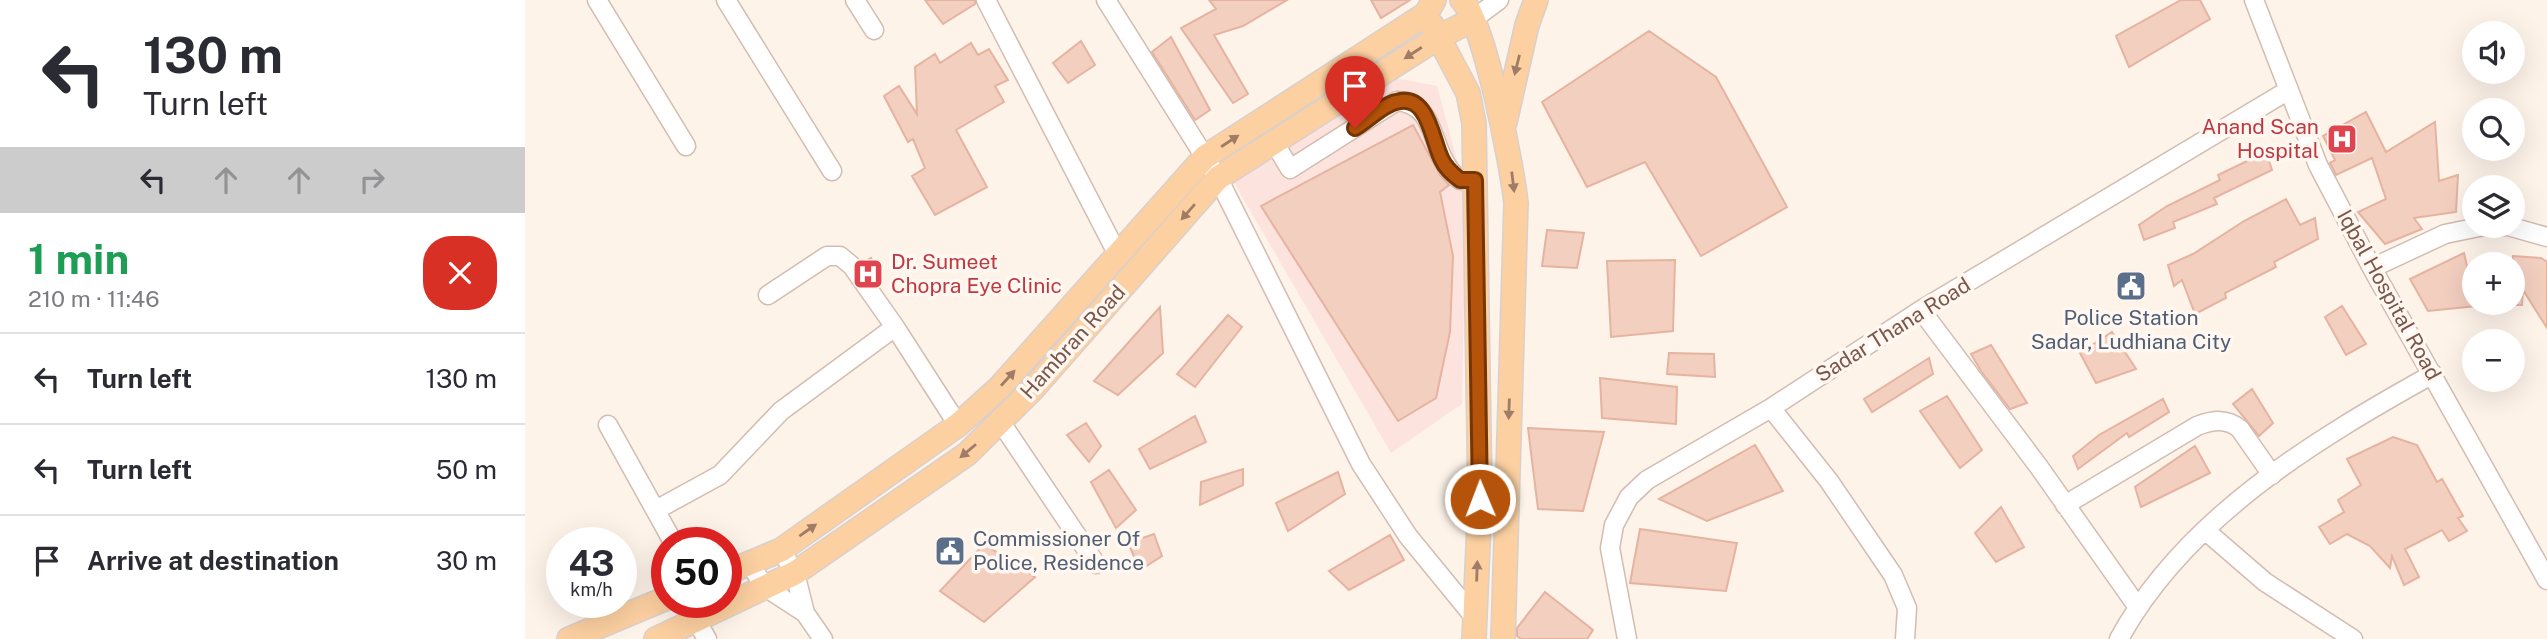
<!DOCTYPE html>
<html lang="en">
<head>
<meta charset="utf-8">
<style>
  body { margin:0; font-family:"Public Sans",sans-serif; background:#f2f2f3; color:#2b2b33; height:100vh; display:flex; flex-direction:column; font-size:26px; white-space:nowrap }
  * { box-sizing:border-box; margin:0 }
  p { font-size:23px; color:#7c7c81 }
  .icon { flex:none; width:38px; height:38px; fill:none; stroke:currentColor; stroke-width:2; stroke-linecap:round; stroke-linejoin:round }
  .map { position:relative; flex:1; overflow:hidden }
  .drawer { display:flex; flex-direction:column; background:#fff; width:525px }
  .drawer>* { flex:none }
  .hud { background:#fff; color:#2b2b33; overflow:hidden }
  .tools { position:absolute; left:1937px; top:21px; display:grid; gap:14px }
  .tools a { display:grid; place-items:center; width:63px; height:63px; border-radius:50%; background:#fff; box-shadow:0 7px 28px #0002; font-size:35px }
  .speed { position:absolute; left:21px; top:527px; display:flex; gap:14px; font-size:35px; font-weight:700; text-align:center }
  .speed>* { display:grid; place-content:center; width:91px; height:91px; border-radius:50%; background:#fff; box-shadow:0 7px 28px #0002; line-height:1 }
  .speed small { font-size:18px; font-weight:400 }
  .speed .limit { border:10px solid #d22; background:#fff; color:#111 }
  .pin { position:absolute; display:grid; place-items:center; width:60px; height:60px; color:#fff; margin:-72px -30px; border-radius:50% 50% 50% 0; rotate:-45deg; box-shadow:0 0 7px #0007 }
  .pin .icon { rotate:45deg }
  .me { position:absolute; width:77px; margin:-38px; rotate:359deg; stroke-linejoin:round; filter:drop-shadow(0 0 5px #0008) }
  .turn { display:flex; align-items:center; gap:24px; height:147px; padding:0 28px; font-size:32px }
  .turn .icon { width:91px; height:91px; stroke-width:2.5 }
  .turn b { display:block; font-size:49px; line-height:60px }
  .lanes { display:flex; align-items:center; height:66px; padding:0 28px; background:#0003; justify-content:center; gap:35px; direction:ltr }
  .lanes .off { opacity:.35 }
  .round { display:grid; place-items:center; flex:none; width:74px; height:74px; border-radius:28px; background:#f2f2f3 }
  .summary { display:flex; align-items:center; justify-content:space-between; height:119px; padding:0 28px }
  h1 { font-size:42px; font-weight:700; line-height:52px; color:#1e9e55 }
  ul { padding:0; list-style:none }
  li { display:flex; align-items:center; gap:21px; height:91px; padding:0 28px; border-top:2px solid #e1e1e2 }
  li div { flex:1 }
  li b { display:block; font-size:26px }
  li em { font-style:normal }
  main { display:flex; flex:1; min-height:0 }
  .map>svg:first-child { display:block }
  .commercial { fill:#fde3dd }
  .building { fill:#f3cfc0; stroke:#e6b3a0; stroke-width:2 }
  .lines { fill:none; stroke-linecap:round; stroke-linejoin:round }
  .minor-casing { stroke:#d3bcb0; stroke-width:21 }
  .major-casing { stroke:#d9d0cd; stroke-width:26 }
  .minor { stroke:#fff; stroke-width:18 }
  .major { stroke:#fcd0a1; stroke-width:23 }
  .oneway { fill:#a07b65 }
  .route-casing { stroke:#753606; stroke-width:18 }
  .route { stroke:#b45309; stroke-width:12 }
  .labels { text-anchor:middle; stroke-width:7; stroke-linejoin:round; paint-order:stroke }
  .health-label { font-size:21px; fill:#be3a42; stroke:#fff7f0; text-anchor:end }
  .street-label { font-size:21px; fill:#79574b; stroke:#fff7f0 }
  .service-label { font-size:21px; fill:#4e5e75; stroke:#fff7f0 }
</style>
</head>
<body>
<main>
<section class="drawer">
<div class="hud">
<div class="turn"><svg class="icon" aria-label="left" viewBox="0 0 24 24"><path d="M17 20v-9H6M10 6l-5 5 5 5"/></svg><div><b>130 m</b>Turn left</div></div>
<div class="lanes"><svg class="icon" aria-label="left" viewBox="0 0 24 24"><path d="M17 20v-9H6M10 6l-5 5 5 5"/></svg><svg class="icon off" aria-label="ahead" viewBox="0 0 24 24"><path d="M12 20V5M6 11l6-6 6 6"/></svg><svg class="icon off" aria-label="ahead" viewBox="0 0 24 24"><path d="M12 20V5M6 11l6-6 6 6"/></svg><svg class="icon off" aria-label="right" viewBox="0 0 24 24"><path d="M7 20v-9h11M14 6l5 5-5 5"/></svg></div>
</div>
<div class="summary"><div><h1>1 min</h1><p>210 m · 11:46</p></div><a class="round" style="background:#d93025;color:#fff"><svg class="icon" aria-label="close" viewBox="0 0 24 24"><path d="M6 6l12 12M18 6L6 18"/></svg></a></div>
<ul>
<li><svg class="icon" aria-label="left" viewBox="0 0 24 24"><path d="M17 20v-9H6M10 6l-5 5 5 5"/></svg><div><b>Turn left</b></div><em>130 m</em></li>
<li><svg class="icon" aria-label="left" viewBox="0 0 24 24"><path d="M17 20v-9H6M10 6l-5 5 5 5"/></svg><div><b>Turn left</b></div><em>50 m</em></li>
<li><svg class="icon" aria-label="arrive" viewBox="0 0 24 24"><path d="M6 21V4h12l-3 4 3 4H6"/></svg><div><b>Arrive at destination</b></div><em>30 m</em></li>
</ul>
</section>
<div class="map">
<svg width="2022" height="639" viewBox="0 0 2022 639">
  <rect width="100%" height="100%" fill="#fdf3e9"/>
  <path class="commercial" d="M865,77L912,86L941,194L937,404L866,453L708,181Z"/>
  <path class="building" d="M400,0H450V4L418,24Z
    M684,0H762L718,26L689,35L723,94L708,103L656,28L691,9Z
    M846,0H885L856,18Z
    M1656,0H1675L1685,19L1604,67L1591,36Z
    M1124,31L1191,77L1262,207L1176,256L1120,162L1062,187L1017,102Z
    M646,37L685,110L670,120L627,52Z
    M556,41L570,65L543,83L528,63Z
    M446,43L453,55L464,49L483,80L470,86L479,102L431,130L462,187L410,215L387,176L400,168L388,139L383,142L359,96L374,86L392,114L390,67L410,54L415,63Z
    M1841,112L1861,152L1910,122L1914,181L1933,175L1931,212L1889,218L1897,229L1860,244L1833,212L1861,199L1847,158L1811,175L1805,163L1810,160L1798,136Z
    M888,125L915,175L924,185L915,192L928,256L925,332L911,398L873,421L736,206Z
    M1741,152L1747,170L1689,198L1692,204L1648,222L1650,228L1619,240L1614,225L1642,206L1695,180L1693,175Z
    M1761,199L1775,225L1790,218L1793,239L1749,262L1751,267L1700,293L1701,298L1670,314L1657,280L1649,286L1643,265L1668,254L1719,221Z
    M1022,230L1059,233L1052,268L1017,266Z
    M1939,253L1951,306L1903,311L1885,279Z
    M1988,256L2016,258L2022,262V328L1998,290L1997,305H1988Z
    M346,258L354,275L349,278L338,262Z
    M1150,260L1148,331L1086,337L1082,261Z
    M1817,306L1841,344L1821,355L1800,317Z
    M635,307L638,353L593,395L569,381Z
    M703,315L717,327L670,387L652,374Z
    M1587,332L1611,369L1571,383L1555,353Z
    M1466,345L1502,403L1485,409L1456,371L1446,354Z
    M1144,353L1189,354L1190,377L1142,374Z
    M1404,358L1408,374L1347,412L1339,399Z
    M1075,378L1152,387L1151,424L1077,418Z
    M1727,389L1748,423L1734,436L1708,404Z
    M1422,396L1457,450L1435,468L1395,411Z
    M1638,399L1644,412L1604,437L1602,433L1553,469L1548,456L1574,435Z
    M670,416L681,442L625,469L614,449Z
    M561,423L576,446L564,462L542,435Z
    M1003,428L1079,432L1058,511L1013,509Z
    M1868,437L1892,445L1912,482L1917,479L1938,516L1933,518L1942,531L1924,541L1917,530L1880,549L1894,577L1879,585L1867,556L1865,568L1845,546L1822,534L1805,544L1794,527L1819,512L1813,500L1836,485L1822,459Z
    M1230,445L1258,491L1182,521L1134,499Z
    M1670,446L1685,473L1616,507L1610,487Z
    M718,469V485L675,505L676,482Z
    M584,470L611,510L591,528L566,482Z
    M813,472L820,494L763,531L751,503Z
    M1476,507L1499,547L1471,562L1450,533Z
    M1115,529L1212,543L1201,591L1105,583Z
    M629,534L637,556L615,570L603,543Z
    M865,535L879,560L824,590L804,571Z
    M459,544L510,577L459,622L415,591Z
    M1020,592L1068,630L1062,639H996L992,636V628Z"/>
  <g class="lines">
    <g class="minor-casing">
      <path id="minor" d="M72,0L161,146
        M201,0L307,171
        M330,0L349,30
        M461,0L593,255
        M581,0L693,178L836,464L883,536L950,618
        M1729,0L1793,165L1847,268L2022,580
        M947,20L974,0
        M749,142L765,169L872,101C917,106 901,153 935,180H950
        M1961,226H1983L2022,237
        M1847,268L1920,234L1959,226
        M243,295L302,256H315L327,266L370,327L433,425
        M1396,310L1514,467L1612,606
        M1246,408L1304,481L1368,575L1382,608L1380,639
        M475,421L571,564
        M83,425L148,542
        M1540,505L1672,426C1688,420 1702,418 1715,429L1747,475
        M131,510L195,475L256,411L370,327
        M1681,531L1740,582L1828,639
        M256,550L270,573L280,613L298,639
        M224,563L240,587L280,613
        M171,620L182,639
        M1102,639L1085,548L1089,525L1104,497L1122,480L1246,408L1396,310L1762,91
        M1594,639C1660,518 1791,439 1908,374"/>
    </g>
    <g class="major-casing">
      <path id="major" d="M937,0C960,24 987,166 991,203L978,639
        M907,25L943,93L949,123L955,499L949,639
        M980,122L1002,25L1011,0
        M201,573L256,550L433,425L474,388L680,157L901,14L909,0
        M44,639L142,598
        M131,639L270,573L442,454L507,390L693,178L914,37L947,20"/>
    </g>
    <use href="#minor" class="minor"/>
    <use href="#major" class="major"/>
  </g>
  <defs><path id="oneway-solid" d="M-6-.8H1V-3.2L6.5 0L1 3.2V.8H-6Z" transform="scale(1.75)"/></defs>
  <g class="oneway">
    <use href="#oneway-solid" transform="translate(888 53) rotate(147)"/>
    <use href="#oneway-solid" transform="translate(992 65) rotate(104)"/>
    <use href="#oneway-solid" transform="translate(705 141) rotate(-33)"/>
    <use href="#oneway-solid" transform="translate(988 182) rotate(83)"/>
    <use href="#oneway-solid" transform="translate(663 212) rotate(131)"/>
    <use href="#oneway-solid" transform="translate(483 378) rotate(-48)"/>
    <use href="#oneway-solid" transform="translate(984 409) rotate(92)"/>
    <use href="#oneway-solid" transform="translate(443 451) rotate(140)"/>
    <use href="#oneway-solid" transform="translate(283 530) rotate(-35)"/>
    <use href="#oneway-solid" transform="translate(952 571) rotate(-88)"/>
  </g>
  <g class="lines">
    <g class="route-casing">
      <path id="route" d="M830,128C842,121 858,105 871,102C904,92 907,142 917,160C921,169 928,174 935,180H950L955,499"/>
    </g>
    <use href="#route" class="route"/>
  </g>
  <defs>
    <g id="hospital-square" transform="scale(1.575)"><rect x="-9" y="-9" width="18" height="18" rx="4" fill="#e0444e" stroke="#fff7f0"/><path d="M-5-5h3v3.5h4V-5h3V5h-3V1.5h-4V5h-3Z" fill="#fff"/></g>
    <g id="civic-square" transform="scale(1.575)"><rect x="-9" y="-9" width="18" height="18" rx="4" fill="#5c6f8a" stroke="#fff7f0"/><path d="M-.6-6.5H3V-4.5H.6V-3L4-1V1h2V6H-6V1h2V-1L-.6-3ZM-1.2 2.5V6h2.4V2.5Z" fill="#fff"/></g>
  </defs>
  <g fill-rule="evenodd">
    <use href="#hospital-square" x="1817" y="139"/>
    <use href="#hospital-square" x="343" y="274"/>
    <use href="#civic-square" x="1606" y="286"/>
    <use href="#civic-square" x="425" y="551"/>
  </g>
  <g class="labels">
    <g class="health-label">
      <text x="1794" y="134">Anand Scan<tspan x="1794" dy="24">Hospital</tspan></text>
      <text x="366" y="269" text-anchor="start">Dr. Sumeet<tspan x="366" dy="24">Chopra Eye Clinic</tspan></text>
    </g>
    <g class="street-label">
      <text transform="translate(1864 295) rotate(61)" y="7">Iqbal Hospital Road</text>
      <text transform="translate(1368 330) rotate(-32)" y="7">Sadar Thana Road</text>
      <text transform="translate(548 342) rotate(-48)" y="7">Hambran Road</text>
    </g>
    <g class="service-label">
      <text x="1606" y="325">Police Station<tspan x="1606" dy="24">Sadar, Ludhiana City</tspan></text>
      <text x="448" y="546" text-anchor="start">Commissioner Of<tspan x="448" dy="24">Police, Residence</tspan></text>
    </g>
  </g>
</svg>
<div class="tools">
<a><svg class="icon" aria-label="sound" viewBox="0 0 24 24"><path d="M4 9h4l5-4v14l-5-4H4zM17 9q2 3 0 6"/></svg></a>
<a><svg class="icon" aria-label="search" viewBox="0 0 24 24"><circle cx="10" cy="10" r="6"/><path d="M15 15l6 6"/></svg></a>
<a><svg class="icon" aria-label="layers" viewBox="0 0 24 24"><path d="M12 4l9 5-9 5-9-5zM3 14l9 5 9-5"/></svg></a>
<a>+</a>
<a>−</a>
</div>
<div class="speed"><div>43<small>km/h</small></div><div class="limit">50</div></div>
<div class="pin" style="left:830px;top:128px;background:#d93025"><svg class="icon" aria-label="arrive" viewBox="0 0 24 24"><path d="M6 21V4h12l-3 4 3 4H6"/></svg></div>
<svg class="me" style="left:955px;top:499px" viewBox="-20 -20 40 40"><circle r="17" fill="#b45309" stroke="#fff" stroke-width="3"/><path d="M0-11L8 9 0 5-8 9z" fill="#fff"/></svg>
</div>
</main>
</body>
</html>
